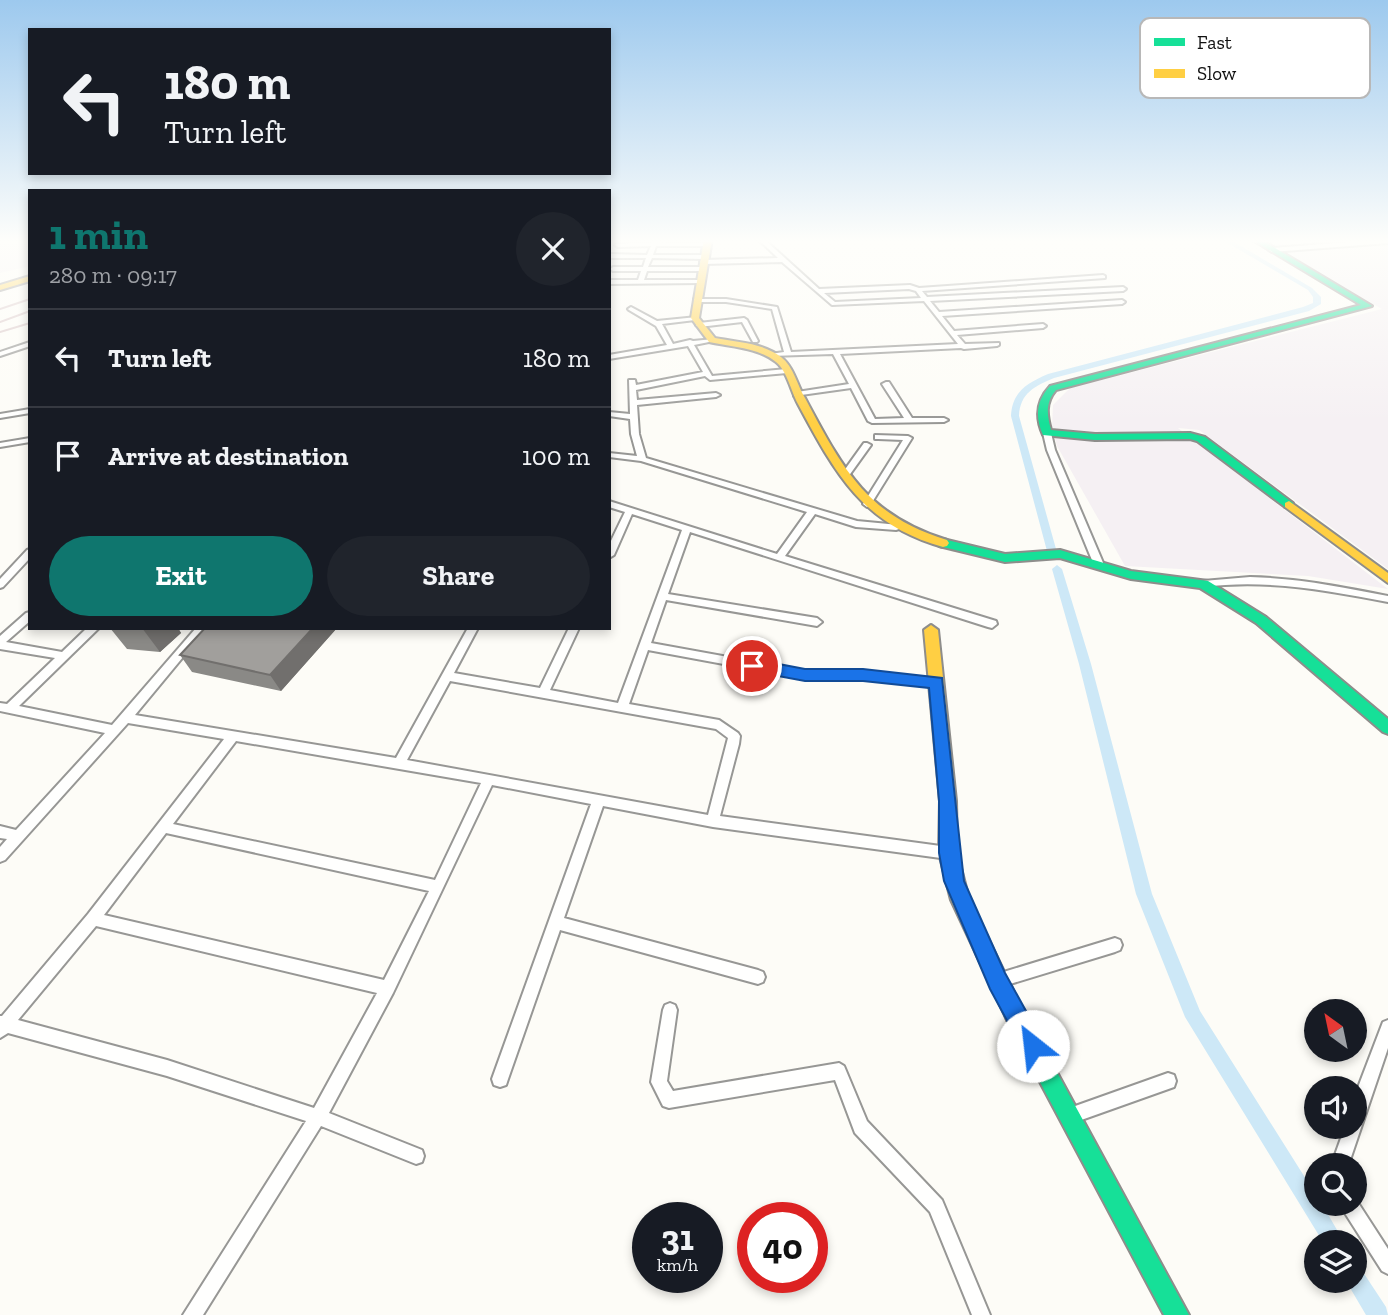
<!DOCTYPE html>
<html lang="en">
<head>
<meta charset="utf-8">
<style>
  body { margin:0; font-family:"Zilla Slab",serif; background:#20242c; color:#f1f3f6; height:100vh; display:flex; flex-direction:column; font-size:26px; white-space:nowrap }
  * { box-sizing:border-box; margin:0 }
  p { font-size:23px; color:#9ea1a6 }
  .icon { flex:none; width:38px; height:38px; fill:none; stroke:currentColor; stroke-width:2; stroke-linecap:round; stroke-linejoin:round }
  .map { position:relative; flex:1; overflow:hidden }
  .drawer { position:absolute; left:28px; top:189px; width:583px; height:441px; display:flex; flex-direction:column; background:#171b24; border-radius:0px; box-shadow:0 4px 10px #0003 }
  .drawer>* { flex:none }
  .banner { position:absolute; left:28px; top:28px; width:583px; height:147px; border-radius:0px; box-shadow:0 4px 10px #0003; background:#171b24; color:#f1f3f6; overflow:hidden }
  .needle { width:46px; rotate:327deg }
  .buttons { position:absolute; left:1304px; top:999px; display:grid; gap:14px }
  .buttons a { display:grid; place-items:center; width:63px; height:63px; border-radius:50%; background:#171b24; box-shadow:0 4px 10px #0003; font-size:35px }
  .speed { position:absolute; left:632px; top:1202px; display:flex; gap:14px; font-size:35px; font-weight:700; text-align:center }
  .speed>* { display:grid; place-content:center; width:91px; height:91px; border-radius:50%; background:#171b24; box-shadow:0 4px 10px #0003; line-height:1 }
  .speed small { font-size:18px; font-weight:400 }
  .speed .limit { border:10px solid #d22; background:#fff; color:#111 }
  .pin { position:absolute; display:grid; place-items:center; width:60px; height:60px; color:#fff; margin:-30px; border:4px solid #fff; border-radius:50%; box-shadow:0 2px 7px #0007 }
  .me { position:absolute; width:77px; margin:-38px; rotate:331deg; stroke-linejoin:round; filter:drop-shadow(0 0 5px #0008) }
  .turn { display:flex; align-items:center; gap:24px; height:147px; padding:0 21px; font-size:32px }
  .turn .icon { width:91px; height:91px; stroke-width:2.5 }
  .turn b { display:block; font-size:49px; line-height:60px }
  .round { display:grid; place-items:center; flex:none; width:74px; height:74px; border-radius:37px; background:#20242c }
  .summary { display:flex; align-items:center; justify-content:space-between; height:119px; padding:0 21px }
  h1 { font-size:42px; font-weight:800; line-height:52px; color:#0f766e }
  .button { display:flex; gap:14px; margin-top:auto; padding:14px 21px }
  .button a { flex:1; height:80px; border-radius:42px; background:#0f766e; color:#fff; font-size:28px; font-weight:800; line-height:80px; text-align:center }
  .button a+a { background:#20242c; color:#f1f3f6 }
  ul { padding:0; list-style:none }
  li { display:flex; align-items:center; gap:21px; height:98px; padding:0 21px; border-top:2px solid #363941 }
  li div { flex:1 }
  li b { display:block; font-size:26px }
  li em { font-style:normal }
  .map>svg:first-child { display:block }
  .industrial { fill:#f5f0f3 }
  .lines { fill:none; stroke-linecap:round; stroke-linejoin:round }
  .canal { fill:#cde8f7; fill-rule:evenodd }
  .street-casing { stroke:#979795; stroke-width:4 }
  .fast-casing { stroke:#8e8d8b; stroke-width:4 }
  .slow-casing { stroke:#8e8d8b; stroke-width:4 }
  .street { fill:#fffffe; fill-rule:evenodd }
  .fast { fill:#16e098; fill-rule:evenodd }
  .slow { fill:#ffcf43; fill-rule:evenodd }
  .rail { stroke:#d9c6c7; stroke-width:2 }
  .wall { fill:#8a8986 }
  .shaded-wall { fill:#716f6d }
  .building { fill:#a19f9c; stroke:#716f6d; stroke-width:2 }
  .route { fill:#1a73e8; stroke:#114b97; stroke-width:2 }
  .key { fill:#fff; stroke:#b8b8b8; stroke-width:2 }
  .key-label { font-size:19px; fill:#111 }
</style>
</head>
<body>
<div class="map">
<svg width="1388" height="1315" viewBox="0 0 1388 1315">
  <rect width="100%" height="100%" fill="#fdfcf7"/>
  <path class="industrial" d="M0,239H30V266L0,273Z
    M1259,239H1388V569L1199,430L1178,428L1388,589L1308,576L1125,566L1057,446L1052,427L1053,405L1070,388L1382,309Z"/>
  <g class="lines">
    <path class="canal" d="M1221,239H1229L1312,288L1321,297V304L1309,311L1054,378C1035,386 1020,393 1019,416L1056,549L1055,551H1047L1011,416C1012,392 1027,383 1048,374L1303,307L1313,303V297L1308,290Z
      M1057,565L1062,569L1091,664L1152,894L1200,1011L1316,1195V1204H1322L1344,1242H1323L1185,1017L1136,894L1079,664L1052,569Z
      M1354,1266L1361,1269L1386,1307L1388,1315H1366L1346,1281H1354Z"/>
    <g class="street-casing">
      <path id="street" d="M758,239H764L819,289L910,285L919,288L1103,275L1105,276V278L922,291L927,297L1123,287L1126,289L1123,291L930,301L939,312L1122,300L1125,302L1122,304L942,316L954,331L1043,324L1046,326L1043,328L957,335L965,344L999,343V345L997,346L964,349L961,348L840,354L875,419L904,418L882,384L886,382H889L912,418H944L948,420L944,422L872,423L868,421L851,388L794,396V392H797L849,384L833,354L770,356V354L784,352L772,309L726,302H696L694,301V299H726L777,307L791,352L958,344L924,301L832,305L782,262L703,264L700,262L703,260L778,258ZM909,289L916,291L921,298L835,302L824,293Z
        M1388,239V243L1272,252L1269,250L1272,248Z
        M654,242L709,243V245L707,246H656L653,255H705L708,257L705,259L652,258L648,267H702L705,269L702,271H647L644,280H699L702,282L701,283L609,284V280H638L641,271H613L610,269L613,267H643L646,258H609V254L647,255L651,246L618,247L615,245L616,244Z
        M631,307L657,321L697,317V319L695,320L662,324L673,344L690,340L693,341L714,339V341L694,345L712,376L787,369L791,371L787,373L710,380L705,376L636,390L637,400L716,393L720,395L716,397L637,405L639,434L646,458L857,521L899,525V529L896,530L856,527L815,514L785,556L996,621L997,624L992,628L988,627L690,532L668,594L817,618L822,622L817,626L666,600L651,643L805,671H863L936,679L940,680L941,683L940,686L936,687L863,679H805L648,650L629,704L719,720L738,733L740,736L739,744L720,816L948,847L953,849L954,853L953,857L948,859L713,827L603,806L564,918L758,970L763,972L765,977L763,982L758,984L560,930L508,1079L506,1085L500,1087L494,1085L492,1079L591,804L492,785L393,993L329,1113L422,1150L424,1156L422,1162L416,1164L321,1126L203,1315H183L306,1121L167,1076L8,1033L0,1038V1016H2L88,914L224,739L128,723L23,840L5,860L0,862V847L7,839L0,838V826L16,830L105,733L0,711V703L7,704L55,658L0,649V636L26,613L30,612V621L6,642L62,652L87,628H99L19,706L112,725L196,628H207L135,715L396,758L468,628H478L454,673L540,688L569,628H579L550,690L618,703L682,530L632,514L614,555L609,558V545L625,512L609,507V501L777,554L807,512L641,461L609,457V453L637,456L631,434L630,419L609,416V412L630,414L629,380H635L636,385L703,372L688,346L609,359V355L667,345L656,326L629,310L628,309ZM450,681L716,729L728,738L708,815L407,760ZM236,741L481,783L435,880L173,824ZM166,833L429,891L384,980L104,915ZM96,926L377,993L314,1108L167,1060L18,1020Z
        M744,318L747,320L758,341L757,342H753L742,322L699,327L696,325L699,323Z
        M30,342V346L0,356V352Z
        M30,409V413L0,418V414Z
        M1044,431H1050L1051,433L1055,450L1104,565L1102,567L1099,568L1094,565L1047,450L1043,433Z
        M875,435L908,436L912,438L871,504L867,507L863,504L903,440L878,439H875Z
        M30,438V442L0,447V443Z
        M864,443H867L871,445L848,477H842L841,475Z
        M30,549V558L3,587L0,588V579L27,550Z
        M1250,577C1297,578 1342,587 1388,596V602C1326,590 1266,579 1203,587L1198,584L1203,581Z
        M1115,938L1120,940L1122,945L1120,950L1115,952L997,988L992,986L990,981L992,976L997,974Z
        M670,1003L675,1005L677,1010L667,1081L673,1091L839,1063L844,1066L867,1121L942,1200L990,1315H972L930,1212L855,1133L835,1080L669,1108L663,1106L651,1082L663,1010L665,1005Z
        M1388,1020V1048L1348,1166H1331L1345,1127H1354V1098L1383,1022Z
        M1168,1073L1174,1075L1176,1081L1174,1087L1070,1124L1064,1122L1062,1116L1064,1110Z
        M1355,1198L1388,1249V1274L1382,1271L1343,1210L1340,1204H1354Z"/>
    </g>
    <g class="fast-casing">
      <path id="fast" d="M1251,239H1260L1372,306L1056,390C1045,403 1047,415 1051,430L1095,434L1190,433L1205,437L1293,503V507H1285L1197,441L1190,439L1095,440L1043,435C1035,417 1036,401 1050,386L1361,305Z
        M943,539L1005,554L1060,550L1131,571L1208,581L1266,617L1388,719V734L1383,732L1256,623L1200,588L1131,579L1060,558L1005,562L939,546L937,543Z
        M1015,1005L1022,1008L1189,1315H1164L1008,1022L1005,1015L1008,1008Z"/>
    </g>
    <g class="slow-casing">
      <path id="slow" d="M704,239H712L699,318L715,338C737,342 763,343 781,357C794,367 797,385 805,398C843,469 866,515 947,540L949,543L947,546L943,547C863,525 835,473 798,404C791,391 787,371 776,362C757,347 731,347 709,342L691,318Z
        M30,276V281L0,290V285Z
        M1289,501L1388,573V583L1285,507V503Z
        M931,625L938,630L956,801L957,853L969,899L1025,1015L1022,1022L1015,1025L1008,1022L951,900L939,853L940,801L924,630Z"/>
    </g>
    <use href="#street" class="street"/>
    <use href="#fast" class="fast"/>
    <use href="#slow" class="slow"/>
    <path class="rail" d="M0,309L30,299
      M0,322L30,311
      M0,332L30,323"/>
  </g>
  <path class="wall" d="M110,628H178L181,633L160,652L127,649Z
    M205,628H337L281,691L192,672L180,655Z"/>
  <path class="shaded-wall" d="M142,628H178L181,633L160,652Z
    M313,628H337L281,691L270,675Z"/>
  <path class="building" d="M205,628H313L270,675L180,655Z"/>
  <linearGradient id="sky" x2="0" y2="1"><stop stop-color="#9dc9ee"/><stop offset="0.57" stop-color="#fefefb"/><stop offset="1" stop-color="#fefefb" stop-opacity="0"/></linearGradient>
  <rect width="1388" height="423" fill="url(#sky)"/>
  <path class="route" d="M752,659L805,669H863L942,678L964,881L1005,973L1041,1038L1045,1046L1041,1054L1033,1058L1025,1054L990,989L944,881L939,853V801L929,688L863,681H805L746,670V661Z"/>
  <rect x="1140" y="18" width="230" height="80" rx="10" class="key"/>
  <rect x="1154" y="38" width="31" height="8" fill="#16e098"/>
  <rect x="1154" y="69" width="31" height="9" fill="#ffcf43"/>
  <g class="key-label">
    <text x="1197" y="49">Fast</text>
    <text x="1197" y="80">Slow</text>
  </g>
</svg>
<div class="buttons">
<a><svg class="needle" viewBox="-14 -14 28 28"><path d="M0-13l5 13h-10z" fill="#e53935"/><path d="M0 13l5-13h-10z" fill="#9ea1a6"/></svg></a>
<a><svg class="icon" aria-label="sound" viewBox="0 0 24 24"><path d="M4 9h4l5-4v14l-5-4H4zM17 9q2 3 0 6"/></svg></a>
<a><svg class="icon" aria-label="search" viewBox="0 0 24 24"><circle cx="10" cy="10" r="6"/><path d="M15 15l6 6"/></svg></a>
<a><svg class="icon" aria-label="layers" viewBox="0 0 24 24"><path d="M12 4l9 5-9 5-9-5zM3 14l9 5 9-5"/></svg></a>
</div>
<div class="speed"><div>31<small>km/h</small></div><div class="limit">40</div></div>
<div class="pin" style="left:752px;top:666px;background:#d93025"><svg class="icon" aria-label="arrive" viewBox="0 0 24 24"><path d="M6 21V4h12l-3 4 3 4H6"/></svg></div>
<svg class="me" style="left:1033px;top:1046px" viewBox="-20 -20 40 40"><circle r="19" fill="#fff"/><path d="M0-13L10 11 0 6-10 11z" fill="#1a73e8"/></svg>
<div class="banner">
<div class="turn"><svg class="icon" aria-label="left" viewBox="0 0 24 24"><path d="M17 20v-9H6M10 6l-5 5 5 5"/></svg><div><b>180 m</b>Turn left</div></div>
</div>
<section class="drawer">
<div class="summary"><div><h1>1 min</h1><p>280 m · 09:17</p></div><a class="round"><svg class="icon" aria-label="close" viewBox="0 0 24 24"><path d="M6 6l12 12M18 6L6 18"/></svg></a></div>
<ul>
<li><svg class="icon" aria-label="left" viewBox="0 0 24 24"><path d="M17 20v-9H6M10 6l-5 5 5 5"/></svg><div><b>Turn left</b></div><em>180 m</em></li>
<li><svg class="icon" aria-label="arrive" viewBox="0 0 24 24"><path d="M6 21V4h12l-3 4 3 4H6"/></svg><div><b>Arrive at destination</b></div><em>100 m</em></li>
</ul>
<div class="button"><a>Exit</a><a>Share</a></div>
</section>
</div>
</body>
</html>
